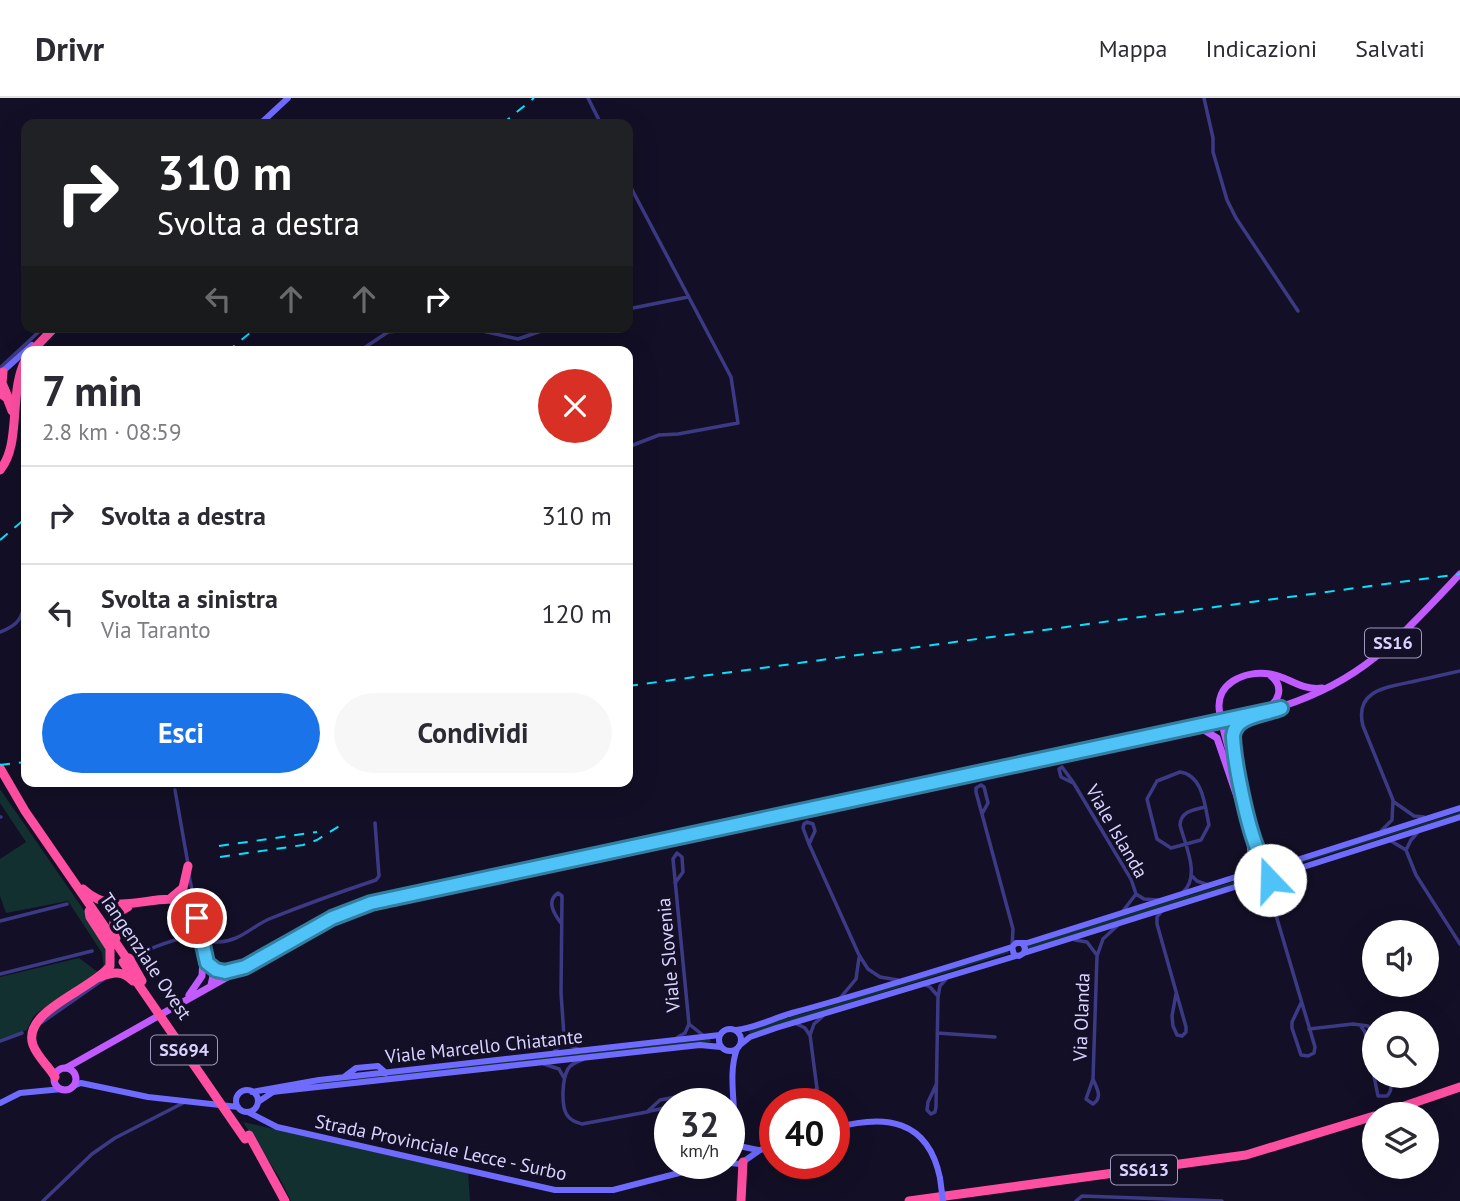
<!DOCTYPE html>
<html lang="it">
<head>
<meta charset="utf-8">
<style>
  body { margin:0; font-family:"PT Sans",sans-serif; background:#f7f7f7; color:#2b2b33; height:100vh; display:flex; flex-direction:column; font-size:26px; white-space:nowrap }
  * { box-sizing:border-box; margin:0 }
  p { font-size:23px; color:#7c7c81 }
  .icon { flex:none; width:38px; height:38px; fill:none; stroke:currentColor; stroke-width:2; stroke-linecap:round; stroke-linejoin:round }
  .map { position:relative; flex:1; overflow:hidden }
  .panel { position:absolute; left:21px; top:248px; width:612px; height:441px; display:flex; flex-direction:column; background:#fff; border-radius:14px; box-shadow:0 7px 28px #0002 }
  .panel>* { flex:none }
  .top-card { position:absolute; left:21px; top:21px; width:612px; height:214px; border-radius:14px; box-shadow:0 7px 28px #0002; background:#202124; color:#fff; overflow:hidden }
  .fabs { position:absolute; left:1362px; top:822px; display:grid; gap:14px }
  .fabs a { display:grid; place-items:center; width:77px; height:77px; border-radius:50%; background:#fff; box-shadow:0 7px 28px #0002; font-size:35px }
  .speed { position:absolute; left:654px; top:990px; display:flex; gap:14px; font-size:35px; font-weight:700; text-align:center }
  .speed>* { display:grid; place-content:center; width:91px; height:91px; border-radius:50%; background:#fff; box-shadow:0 7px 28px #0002; line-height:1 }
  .speed small { font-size:18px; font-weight:400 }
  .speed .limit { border:10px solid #d22; background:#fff; color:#111 }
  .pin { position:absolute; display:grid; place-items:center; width:60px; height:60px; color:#fff; margin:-30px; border:4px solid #fff; border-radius:50%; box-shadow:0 2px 7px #0007 }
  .me { position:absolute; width:77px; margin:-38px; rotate:339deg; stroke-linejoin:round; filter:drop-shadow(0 0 5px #0008) }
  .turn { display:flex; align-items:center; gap:24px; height:147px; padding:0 21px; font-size:32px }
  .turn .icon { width:91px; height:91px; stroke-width:2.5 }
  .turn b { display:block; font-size:49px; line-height:60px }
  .lanes { display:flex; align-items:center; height:66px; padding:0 21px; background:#0003; justify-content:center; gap:35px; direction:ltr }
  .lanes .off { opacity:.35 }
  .round { display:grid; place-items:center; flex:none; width:74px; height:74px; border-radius:37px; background:#f7f7f7 }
  .headline { display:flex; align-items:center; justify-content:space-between; height:119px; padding:0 21px }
  h1 { font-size:42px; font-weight:700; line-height:52px }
  .button { display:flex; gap:14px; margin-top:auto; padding:14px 21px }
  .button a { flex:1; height:80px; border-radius:42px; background:#1a73e8; color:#fff; font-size:28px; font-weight:700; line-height:80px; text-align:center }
  .button a+a { background:#f7f7f7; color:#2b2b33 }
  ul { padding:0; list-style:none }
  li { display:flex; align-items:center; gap:21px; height:98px; padding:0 21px; border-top:2px solid #e1e1e2 }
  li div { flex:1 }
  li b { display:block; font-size:26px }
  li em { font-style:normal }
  header { display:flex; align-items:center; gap:42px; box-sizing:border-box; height:98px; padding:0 35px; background:#fff; border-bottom:2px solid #e1e1e2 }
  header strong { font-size:33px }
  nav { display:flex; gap:38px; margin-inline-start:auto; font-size:24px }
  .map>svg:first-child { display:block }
  .green { fill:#12302f }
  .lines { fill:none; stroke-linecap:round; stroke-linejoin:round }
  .street { stroke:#3d3a85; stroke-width:3.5 }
  .secondary { stroke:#6f6bff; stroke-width:6 }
  .primary { stroke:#c25bff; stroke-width:7 }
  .highway { stroke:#ff4fa3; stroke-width:9 }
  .rail { stroke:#00e5ff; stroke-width:2; stroke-dasharray:10 9; stroke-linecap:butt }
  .secondary-bridge { stroke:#6f6bff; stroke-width:6 }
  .primary-bridge { stroke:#c25bff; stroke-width:7 }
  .highway-bridge { stroke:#ff4fa3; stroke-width:9 }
  .route-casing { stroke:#337fa1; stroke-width:18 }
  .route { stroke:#4fc3f7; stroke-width:12 }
  .labels { text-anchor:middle; stroke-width:7; stroke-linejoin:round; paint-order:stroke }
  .shield { fill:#130f26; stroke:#9e99be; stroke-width:2 }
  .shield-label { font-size:18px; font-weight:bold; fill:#d9d4ff }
  .street-label { font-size:19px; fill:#d9d4ff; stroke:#130f26 }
</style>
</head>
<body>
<header>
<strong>Drivr</strong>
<nav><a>Mappa</a><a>Indicazioni</a><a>Salvati</a></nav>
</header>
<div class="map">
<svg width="1460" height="1103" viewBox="0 0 1460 1103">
  <rect width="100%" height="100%" fill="#130f26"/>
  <path class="green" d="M0,691L81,808L109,855L104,871L102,855L68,803L6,815L0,798V761L26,744L0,705Z
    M1460,714V716L1282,771V769Z
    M1242,781L1243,783L1029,851L1027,847Z
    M1008,853L1009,855L750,936L749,933L761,927L809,914Z
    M79,860L99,875L40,913L33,919L27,932L0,941V879Z
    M710,941L711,944L279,992V989Z
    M243,1024L468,1074L470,1103H291L279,1079Z"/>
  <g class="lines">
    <path class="street" d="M588,0L601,26
      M1204,0L1213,40V54L1227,102L1236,120L1298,213
      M628,84L731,279L738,325L678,336L659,337L628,349
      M628,211L688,199
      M465,229L518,241L553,229
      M358,254L388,234L439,229
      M0,270L44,229
      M0,534C19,527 22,520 26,501
      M1180,674C1203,677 1205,708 1209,727L1201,742L1171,750L1157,741L1147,701L1157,683Z
      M1073,685L1061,679L1059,671L1062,669L1073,684L1131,781L1136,796L1144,801L1158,802
      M175,692L188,766
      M1394,704L1414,718L1424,719
      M982,716L988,705L984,689L981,687L976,690V694L1013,831L1012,848
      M0,719H1
      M1382,732L1392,722L1393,702L1363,628C1354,593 1386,589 1411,584C1427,580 1444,577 1460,573
      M1391,743L1406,752L1416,777L1460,846
      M809,746L815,733L813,726L807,724L804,726L803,730L809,746L859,857L868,871L880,879L898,882
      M1406,752L1411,742L1418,734
      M189,777L193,797
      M1192,778L1197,783L1208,787
      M1270,782V797L1315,949L1314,955L1308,958L1301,957L1292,930V924L1301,905
      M675,785L683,774L682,759L677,755L673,761L689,926
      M1183,794C1201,778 1185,747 1180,727C1181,713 1193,712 1205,709
      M1123,813L1136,796
      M1162,813L1157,819V826L1186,929V934L1182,938L1177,937L1173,928L1172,918L1176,896
      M0,823L67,806
      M1075,842L1087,844L1096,856
      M130,862C143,852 184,836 201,839C206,840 211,844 216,844C238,845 251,829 269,821C304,807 340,794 376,782L379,778L375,725
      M0,876L92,853
      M925,887L930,889L937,897
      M841,899L856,881L859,860
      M41,925L104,881
      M797,926L805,930L809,936
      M1360,927L1365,934L1378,998H1387C1393,992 1391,986 1388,978
      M1309,931L1353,926L1368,928L1374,936
      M937,935L995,939
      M564,938L567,946L578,951
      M678,939L685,935L689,926L704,938
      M0,943L22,935
      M554,954L562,945L564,938L561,895L562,798L558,795C546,803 554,816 561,825
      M582,962C576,964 571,966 568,971C562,981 561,1008 567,1017C571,1023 576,1024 582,1026L647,1014
      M544,966L559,971L564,980
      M1093,981C1097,991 1103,999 1093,1006L1086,1001L1093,981L1097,858L1103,841L1118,827
      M936,987L928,1004L927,1012L931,1016L935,1014L936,1009L938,899L940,888L946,881
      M810,1006L809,1001L817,990
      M819,1006L810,937L814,926L822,919
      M650,1013L647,1014L660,1002L676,999L679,1004L678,1006
      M650,1013L670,1009
      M43,1103L92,1056L115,1040L185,1004
      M1076,1103L1082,1098L1222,1103"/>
    <path class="secondary" d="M260,26L288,0
      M1,275L32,247
      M1271,767H1281L1460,710
      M1272,779L1460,719
      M1022,845L1025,850L1024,855L1019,858L1014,857L1012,849L1016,845H1027L1242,777C1250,773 1251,767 1259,763L1271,767L1273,776L1270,782L1262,786L1253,781L1251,773
      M1024,855L1254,783
      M719 942a11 11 0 1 1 22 0a11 11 0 1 1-22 0Z
      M736,932C753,931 774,920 792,915C865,895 939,872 1012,849
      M740,947L750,939L776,930L1016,858
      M344,979L356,970L378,968L386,975
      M73,988L81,985L148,999L238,1009
      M236 1003a11 11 0 1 1 22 0a11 11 0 1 1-22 0Z
      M252,994L319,982L720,937
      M258,1004L273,994L281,993L700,947L721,949
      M0,1005L20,995L62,991
      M248,1014L277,1029L555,1092H613L714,1066
      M835,1030C885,1016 928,1021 940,1080
      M733,1048C739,1018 726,979 737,951
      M731,1049L739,1048L758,1052
      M730,1065L740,1066L760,1052L775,1048"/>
    <path class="primary" d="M1264,611C1280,605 1284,588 1271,578
      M1220,616C1213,586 1244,572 1270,576C1289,579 1302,593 1322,590
      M1246,621C1235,626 1233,633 1233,645L1256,747L1260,758L1267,764
      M1222,626L1234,672
      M1196,631L1204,632L1217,640L1244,719
      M1250,744L1252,769
      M193,797L204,856L213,878L211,887
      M210,867L219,873L234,872
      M189,897L202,878L203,861
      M66,970L332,820L371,805L1251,617C1353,593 1392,548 1460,476
      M54 981a11 11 0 1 1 22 0a11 11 0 1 1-22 0Z"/>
    <path class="highway" d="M31,254L55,229
      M3,274L2,285L8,299
      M0,295L7,300L12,313
      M0,372C22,346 8,294 26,261
      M0,670L25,713L127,861
      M83,791C124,830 177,775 197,820
      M171,800L183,790L188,768
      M116,840C110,826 115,815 128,809
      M55,979C48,967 38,960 33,947C21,913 92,892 110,868V850L90,819L89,813
      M1378,1017L1460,989
      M249,1037L285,1103
      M741,1103L743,1064
      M909,1103L1246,1057L1374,1018"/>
    <path class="rail" d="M502,26L534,0
      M227,254L257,229
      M0,442L26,420
      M628,588L1460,476
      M0,667L26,664
      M219,748L317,734
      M220,759L303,747L317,742L344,725"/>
    <path class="secondary-bridge" d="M940,1080L943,1103"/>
    <path class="primary-bridge" d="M1220,616L1222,626"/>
    <path class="highway-bridge" d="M129,860L142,883
      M123,864L245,1041
      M100,879C113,874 122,872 133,883"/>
  </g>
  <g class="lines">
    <g class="route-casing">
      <path id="route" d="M197,820L207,865L216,872L225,874L245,869L332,820L371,805L1281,610C1265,617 1235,617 1233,638C1234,664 1247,726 1257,750C1262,763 1278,768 1270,782"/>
    </g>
    <use href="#route" class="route"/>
  </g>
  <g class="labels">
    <g class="shield">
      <rect x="1365" y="530.5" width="56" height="29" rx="5"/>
      <rect x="151" y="937.5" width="66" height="29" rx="5"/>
      <rect x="1111" y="1057.5" width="66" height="29" rx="5"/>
    </g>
    <g class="shield-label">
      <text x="1393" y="551">SS16</text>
      <text x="184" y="958">SS694</text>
      <text x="1144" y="1078">SS613</text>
    </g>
    <g class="street-label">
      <text transform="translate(1117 733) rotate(60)" y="7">Viale Islanda</text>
      <text transform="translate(668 857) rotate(-95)" y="7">Viale Slovenia</text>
      <text transform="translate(146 858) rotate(56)" y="7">Tangenziale Ovest</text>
      <text transform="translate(1081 919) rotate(-88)" y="7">Via Olanda</text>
      <text transform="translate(484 948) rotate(-6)" y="7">Viale Marcello Chiatante</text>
      <text transform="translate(441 1049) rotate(12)" y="7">Strada Provinciale Lecce - Surbo</text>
    </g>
  </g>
</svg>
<div class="fabs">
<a><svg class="icon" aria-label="sound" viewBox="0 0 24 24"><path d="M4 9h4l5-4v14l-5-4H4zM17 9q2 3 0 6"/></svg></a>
<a><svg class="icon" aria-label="search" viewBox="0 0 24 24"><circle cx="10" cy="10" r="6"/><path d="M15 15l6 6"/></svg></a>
<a><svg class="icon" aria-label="layers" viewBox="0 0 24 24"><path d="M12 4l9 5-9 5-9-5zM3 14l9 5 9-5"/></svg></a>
</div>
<div class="speed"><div>32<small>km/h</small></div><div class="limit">40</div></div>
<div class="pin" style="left:197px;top:820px;background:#d93025"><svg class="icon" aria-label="arrive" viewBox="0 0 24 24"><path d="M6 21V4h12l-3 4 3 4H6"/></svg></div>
<svg class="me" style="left:1270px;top:782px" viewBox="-20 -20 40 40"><circle r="19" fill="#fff"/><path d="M0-13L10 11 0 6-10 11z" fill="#4fc3f7"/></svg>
<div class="top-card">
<div class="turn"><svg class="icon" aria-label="right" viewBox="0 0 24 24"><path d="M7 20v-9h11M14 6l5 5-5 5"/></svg><div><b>310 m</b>Svolta a destra</div></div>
<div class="lanes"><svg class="icon off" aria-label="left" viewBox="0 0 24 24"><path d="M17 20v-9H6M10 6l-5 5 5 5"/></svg><svg class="icon off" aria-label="ahead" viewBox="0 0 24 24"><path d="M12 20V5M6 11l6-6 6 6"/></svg><svg class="icon off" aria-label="ahead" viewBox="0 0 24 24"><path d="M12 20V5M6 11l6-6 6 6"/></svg><svg class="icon" aria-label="right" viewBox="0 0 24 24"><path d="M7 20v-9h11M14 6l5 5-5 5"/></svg></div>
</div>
<section class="panel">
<div class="headline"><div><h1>7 min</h1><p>2.8 km · 08:59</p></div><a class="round" style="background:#d93025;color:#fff"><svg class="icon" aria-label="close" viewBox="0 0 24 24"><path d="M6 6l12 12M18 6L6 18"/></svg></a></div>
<ul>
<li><svg class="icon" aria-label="right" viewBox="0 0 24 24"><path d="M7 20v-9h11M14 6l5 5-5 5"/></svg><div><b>Svolta a destra</b></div><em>310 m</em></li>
<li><svg class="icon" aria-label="left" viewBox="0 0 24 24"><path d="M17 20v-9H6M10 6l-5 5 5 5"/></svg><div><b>Svolta a sinistra</b><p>Via Taranto</p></div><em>120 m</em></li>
</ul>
<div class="button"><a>Esci</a><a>Condividi</a></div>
</section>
</div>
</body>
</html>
